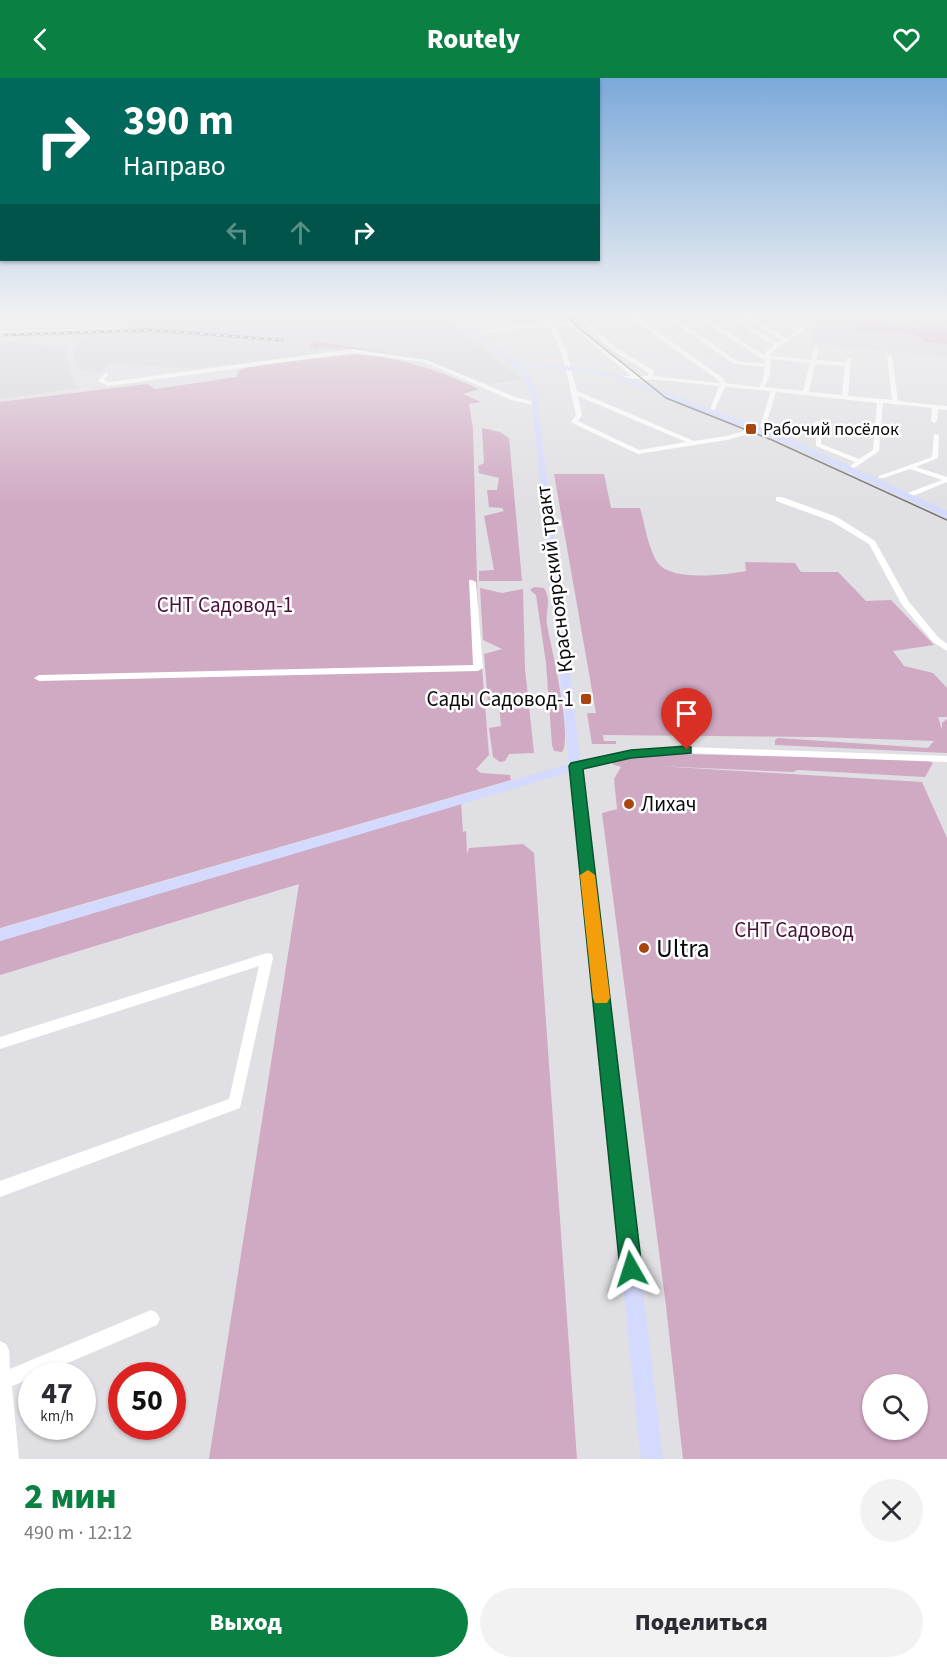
<!DOCTYPE html>
<html lang="ru">
<head>
<meta charset="utf-8">
<style>
  body { margin:0; font-family:"Source Sans 3",sans-serif; background:#f2f2f3; color:#2b2b33; height:100vh; display:flex; flex-direction:column; font-size:22px; white-space:nowrap }
  * { box-sizing:border-box; margin:0 }
  p { font-size:20px; color:#7c7c81 }
  .icon { flex:none; width:33px; height:33px; fill:none; stroke:currentColor; stroke-width:2; stroke-linecap:round; stroke-linejoin:round }
  .map { position:relative; height:1381px; overflow:hidden }
  .details { display:flex; flex-direction:column; background:#fff; flex:1 }
  .details>* { flex:none }
  .guide { position:absolute; left:0px; top:0px; width:600px; height:183px; box-shadow:0 2px 4px #0004; background:#00695c; color:#fff; overflow:hidden }
  .controls { position:absolute; left:862px; top:1296px; display:grid; gap:12px }
  .controls a { display:grid; place-items:center; width:66px; height:66px; border-radius:50%; background:#fff; box-shadow:0 2px 4px #0004; font-size:30px }
  .speed { position:absolute; left:18px; top:1284px; display:flex; gap:12px; font-size:30px; font-weight:700; text-align:center }
  .speed>* { display:grid; place-content:center; width:78px; height:78px; border-radius:50%; background:#fff; box-shadow:0 2px 4px #0004; line-height:1 }
  .speed small { font-size:15px; font-weight:400 }
  .speed .limit { border:9px solid #d22; background:#fff; color:#111 }
  .pin { position:absolute; display:grid; place-items:center; width:51px; height:51px; color:#fff; margin:-62px -26px; border-radius:50% 50% 50% 0; rotate:-45deg; box-shadow:0 0 6px #0007 }
  .pin .icon { rotate:45deg }
  .me { position:absolute; width:66px; margin:-33px; rotate:354deg; stroke-linejoin:round; filter:drop-shadow(0 0 4px #0008) }
  .turn { display:flex; align-items:center; gap:21px; height:126px; padding:0 24px; font-size:27px }
  .turn .icon { width:78px; height:78px; stroke-width:2.5 }
  .turn b { display:block; font-size:42px; line-height:51px }
  .lanes { display:flex; align-items:center; height:57px; padding:0 24px; background:#0003; justify-content:center; gap:30px; direction:ltr }
  .lanes .off { opacity:.35 }
  .round { display:grid; place-items:center; flex:none; width:63px; height:63px; border-radius:32px; background:#f2f2f3 }
  .summary { display:flex; align-items:center; justify-content:space-between; height:102px; padding:0 24px }
  h1 { font-size:36px; font-weight:800; line-height:45px; color:#0b8043 }
  .button { display:flex; gap:12px; margin-top:auto; padding:12px 24px }
  .button a { flex:1; height:69px; border-radius:36px; background:#0b8043; color:#fff; font-size:24px; font-weight:800; line-height:69px; text-align:center }
  .button a+a { background:#f2f2f3; color:#2b2b33 }
  header { display:flex; justify-content:space-between; align-items:center; height:78px; padding:0 24px; background:#0b8043; color:#fff; font-size:27px; font-weight:800 }
  .map>svg:first-child { display:block }
  .built { fill:#d4d1dc }
  .green { fill:#d0a9c2; fill-rule:evenodd }
  .lines { fill:none; stroke-linecap:round; stroke-linejoin:round }
  .stream { stroke:#7999c4; stroke-width:1.5 }
  .minor { fill:#fff; fill-rule:evenodd }
  .major { fill:#d4dafd; fill-rule:evenodd }
  .tram { stroke:#747376; stroke-width:1.5 }
  .rail-casing { stroke:#747376; stroke-width:3 }
  .rail { stroke:#fff; stroke-width:1.5; stroke-dasharray:4; stroke-linecap:butt }
  .route { fill:#0b8043; stroke:#07532c; stroke-width:1.5 }
  .slow { fill:#f59e0b }
  .poi-dot { fill:#a9460f; stroke:#fff; stroke-width:2 }
  .labels { text-anchor:middle; stroke-width:5; stroke-linejoin:round; paint-order:stroke }
  .far-poi-label { font-size:18px; fill:#0b0b0d; stroke:#fff; text-anchor:start }
  .street-label { font-size:21px; fill:#0b0b0d; stroke:#fff }
  .park-label { font-size:21px; fill:#490f3a; stroke:#fff }
  .poi-label { font-size:21px; fill:#0b0b0d; stroke:#fff; text-anchor:end }
  .near-poi-label { font-size:26px; fill:#0b0b0d; stroke:#fff; text-anchor:start }
</style>
</head>
<body>
<header><svg class="icon" aria-label="back" viewBox="0 0 24 24"><path d="M15 5l-7 7 7 7"/></svg>Routely<svg class="icon" aria-label="heart" viewBox="0 0 24 24"><path d="M12 20l-8-8c-3-5 5-10 8-4 3-6 11-1 8 4z"/></svg></header>
<div class="map">
<svg width="947" height="1381" viewBox="0 0 947 1381">
  <rect width="100%" height="100%" fill="#e0dfe3"/>
  <path class="built" d="M148,233L167,236L171,233H401L441,237L522,301L489,306L420,281L380,274L326,271L319,272L320,275L296,279L196,291L111,285L99,294L81,292L73,280V270L90,254H119L136,247L132,245L138,237Z
    M821,233H947V279L811,266L815,245Z
    M0,263L66,269L65,280L69,283L74,307H78V310L0,321Z"/>
  <path class="green" d="M856,242L925,252L923,248L947,250V266L925,264L913,256L858,253L855,252Z
    M313,263L425,281L345,270L316,269L319,272L309,269Z
    M357,276C405,281 435,291 479,311L463,316L481,324L469,326L473,350L478,539L489,677L476,691L481,695L510,697L511,702L0,850V324L147,306L155,311L237,299L238,293L253,287Z
    M482,350L500,354L509,360L522,503H479V493L494,492L484,438L504,433L502,430L489,429L487,412H497L499,400L479,395L478,388L484,385Z
    M554,396H604L611,430H640C645,447 648,470 657,484C670,504 726,497 746,493L745,484L795,485L801,494H838L866,523L891,522L934,567L893,573L904,588L933,595L947,610V639H938L942,652V645L947,641V675L775,667V662L778,660L928,670L934,663L818,659L603,657L604,663H616V666H592L587,635H596Z
    M534,509L544,510C552,522 545,534 547,547C551,569 573,658 562,674L554,673L552,667L546,585L536,517L530,512Z
    M480,510L502,515L523,511L525,591L534,675L509,676L505,683L500,684L493,679L489,650L501,648L499,626H488L484,576L502,571L483,562Z
    M682,676L926,682L933,685L925,699L798,692L793,694L657,688L922,704L947,760V1381H683L666,1228L602,735L617,731L614,701L621,689L612,686L615,681ZM873,1306H918V1352H873Z
    M461,725L463,754L466,753L467,776L469,770L523,766L534,775L577,1381H209L299,806L0,897V863Z"/>
  <g class="lines">
    <path class="stream" d="M584,239L618,233"/>
    <path class="minor" d="M10,233H17L0,240V237Z
      M413,233H430L442,236L440,237Z
      M539,233H544L553,245L573,244L638,298H648L649,295C623,278 601,269 584,242L624,235L623,233H646L633,236L723,300L726,305L759,309L763,302L765,289L734,286L658,233H664L737,283L765,286V281L761,280L688,233H694L764,277L766,273L774,267L719,233H725L777,265L782,262L734,233H740L785,260L804,247L806,250L771,275V278L811,282L813,271L816,269L819,271L816,282L846,285L847,280H851L848,318L892,322L887,278L892,277L898,323L947,328V332L938,331L937,343L934,345L931,343L932,330L883,325L879,373L850,393L847,391L855,384L816,368V348L814,344L819,343L822,348L821,366L859,381L873,372L877,325L776,314L764,353H759L727,362L638,376L572,345L571,344L576,337C569,307 565,275 549,248L520,250L475,257L472,255L520,246L548,245L544,240L516,236L451,238L449,237L451,236L516,234L542,237ZM627,237L718,302L720,305L653,298L654,293C630,277 605,267 589,243ZM554,247H570L631,298H618V300L658,302L719,308L709,334L714,333L725,309L771,313L760,349L726,358L694,363L577,313L565,269ZM771,281L810,285L803,313L764,309L770,297ZM815,286L845,288L842,317L809,314ZM578,318L686,364L639,372L578,343L582,337Z
      M123,249L121,252L0,258V254Z
      M352,271L427,282L515,319L538,325L535,327L511,322L424,284L352,275L108,308L98,303L106,294L109,296L104,302L109,304Z
      M934,356L939,357L938,380L916,389L947,399V404L908,420L904,418L905,416L942,402L910,391L883,400H879V398L932,379Z
      M776,419H782L837,439L875,463L909,524L939,560L947,566V573L933,564L902,527L869,466L831,443L776,423Z
      M469,502H472L476,504L483,590L478,593L39,603L34,600L39,597L473,587Z
      M687,669L947,678V684L687,675L631,679L575,691L570,688L575,685L631,673Z
      M267,875L272,876L273,880L240,1030L0,1119V1103L229,1021L259,888L0,971V959Z
      M151,1232L157,1235L160,1241L157,1247L37,1298H32V1300L12,1308L19,1381H0V1263L6,1266L9,1272L10,1291Z"/>
    <path class="major" d="M444,233H451L514,283L590,291L622,298L784,358L947,433V439L944,438L778,362L618,301L590,295L519,287L528,295L537,318L663,1381H641L570,694L0,863V851L569,686L531,318L522,296Z"/>
    <path class="tram" d="M565,233L575,247L666,320L772,362L947,442
      M566,233L581,237L594,233"/>
    <g class="rail-casing">
      <path id="rail" d="M0,257L149,252L282,262"/>
    </g>
    <use href="#rail" class="rail"/>
  </g>
  <linearGradient id="sky" x2="0" y2="1"><stop stop-color="#7ba9da"/><stop offset="0.55" stop-color="#f1f1f2"/><stop offset="1" stop-color="#f1f1f2" stop-opacity="0"/></linearGradient>
  <rect width="947" height="427" fill="url(#sky)"/>
  <path class="route" d="M687,668L691,669V675L631,680L583,691L642,1191L639,1199L631,1202L623,1199L620,1191L569,688L571,685L631,672Z"/>
  <path class="slow" d="M588,792L595,797L610,920L607,925H595L593,920L580,797Z"/>
  <g class="poi-dot">
    <rect x="745" y="345" width="12" height="12" rx="3"/>
    <rect x="580" y="615" width="12" height="12" rx="3"/>
    <circle cx="629" cy="726" r="6"/>
    <circle cx="644" cy="870" r="6"/>
  </g>
  <g class="labels">
    <g class="far-poi-label">
      <text x="763" y="357">Рабочий посёлок</text>
    </g>
    <g class="street-label">
      <text transform="translate(554 501) rotate(-97)" y="7">Красноярский тракт</text>
    </g>
    <g class="park-label">
      <text x="225" y="534">СНТ Садовод-1</text>
      <text x="794" y="859">СНТ Садовод</text>
    </g>
    <g class="poi-label">
      <text x="574" y="628">Сады Садовод-1</text>
      <text x="641" y="733" text-anchor="start">Лихач</text>
    </g>
    <g class="near-poi-label">
      <text x="656" y="879">Ultra</text>
    </g>
  </g>
</svg>
<div class="controls">
<a><svg class="icon" aria-label="search" viewBox="0 0 24 24"><circle cx="10" cy="10" r="6"/><path d="M15 15l6 6"/></svg></a>
</div>
<div class="speed"><div>47<small>km/h</small></div><div class="limit">50</div></div>
<div class="pin" style="left:687px;top:672px;background:#d93025"><svg class="icon" aria-label="arrive" viewBox="0 0 24 24"><path d="M6 21V4h12l-3 4 3 4H6"/></svg></div>
<svg class="me" style="left:631px;top:1191px" viewBox="-20 -20 40 40"><path d="M0-17L14 15 0 8-14 15z" fill="#0b8043" stroke="#fff" stroke-width="4"/></svg>
<div class="guide">
<div class="turn"><svg class="icon" aria-label="right" viewBox="0 0 24 24"><path d="M7 20v-9h11M14 6l5 5-5 5"/></svg><div><b>390 m</b>Направо</div></div>
<div class="lanes"><svg class="icon off" aria-label="left" viewBox="0 0 24 24"><path d="M17 20v-9H6M10 6l-5 5 5 5"/></svg><svg class="icon off" aria-label="ahead" viewBox="0 0 24 24"><path d="M12 20V5M6 11l6-6 6 6"/></svg><svg class="icon" aria-label="right" viewBox="0 0 24 24"><path d="M7 20v-9h11M14 6l5 5-5 5"/></svg></div>
</div>
</div>
<section class="details">
<div class="summary"><div><h1>2 мин</h1><p>490 m · 12:12</p></div><a class="round"><svg class="icon" aria-label="close" viewBox="0 0 24 24"><path d="M6 6l12 12M18 6L6 18"/></svg></a></div>
<div class="button"><a>Выход</a><a>Поделиться</a></div>
</section>
</body>
</html>
